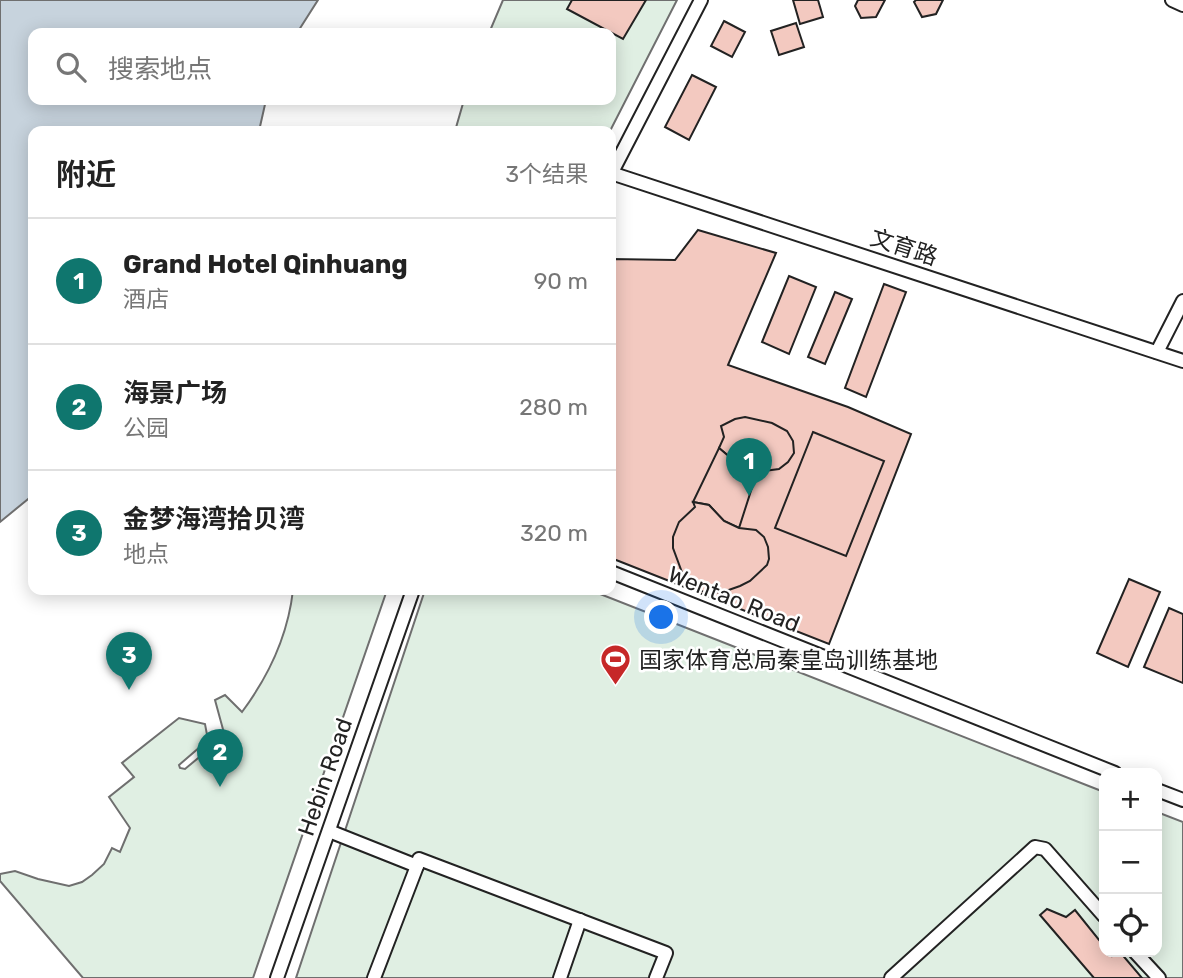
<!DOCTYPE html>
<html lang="zh">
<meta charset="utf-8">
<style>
:root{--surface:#fff;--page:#f2f2f2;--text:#222;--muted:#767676;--line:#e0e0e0;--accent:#0f766e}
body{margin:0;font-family:Rubik,"Noto Sans SC",sans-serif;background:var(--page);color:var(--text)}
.controls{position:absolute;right:21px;bottom:21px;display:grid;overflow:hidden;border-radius:14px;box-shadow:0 4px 18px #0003}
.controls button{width:63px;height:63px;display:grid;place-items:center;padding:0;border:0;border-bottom:2px solid var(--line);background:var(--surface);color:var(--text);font:35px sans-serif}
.you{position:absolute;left:662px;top:618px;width:24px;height:24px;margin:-18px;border:5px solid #fff;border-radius:50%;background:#1a73e8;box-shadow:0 0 0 10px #1a73e833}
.badge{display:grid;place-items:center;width:46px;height:46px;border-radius:50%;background:var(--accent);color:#fff;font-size:23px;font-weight:700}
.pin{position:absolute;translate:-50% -58px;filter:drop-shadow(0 2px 4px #0008)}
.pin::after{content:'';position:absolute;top:37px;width:24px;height:21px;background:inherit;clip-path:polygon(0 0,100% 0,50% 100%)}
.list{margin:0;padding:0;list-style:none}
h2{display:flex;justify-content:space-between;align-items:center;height:91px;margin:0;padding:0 28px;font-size:30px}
h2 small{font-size:23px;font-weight:400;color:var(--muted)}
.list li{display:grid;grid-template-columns:46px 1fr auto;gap:21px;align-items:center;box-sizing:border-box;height:126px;padding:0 28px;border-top:2px solid var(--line)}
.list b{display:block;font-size:26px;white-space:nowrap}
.list p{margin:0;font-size:23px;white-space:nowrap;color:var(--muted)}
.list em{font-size:23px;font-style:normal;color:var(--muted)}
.icon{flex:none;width:38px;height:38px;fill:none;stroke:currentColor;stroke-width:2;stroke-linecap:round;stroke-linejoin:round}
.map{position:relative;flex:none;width:1183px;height:978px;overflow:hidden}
.search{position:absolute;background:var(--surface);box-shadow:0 4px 18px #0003;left:28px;top:28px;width:588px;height:77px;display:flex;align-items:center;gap:18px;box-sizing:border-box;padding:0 24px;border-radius:14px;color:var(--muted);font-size:26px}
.panel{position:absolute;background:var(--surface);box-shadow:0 4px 18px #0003;left:28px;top:126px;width:588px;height:469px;border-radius:14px}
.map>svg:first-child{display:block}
</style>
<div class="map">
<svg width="1183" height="978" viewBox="0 0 1183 978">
<rect width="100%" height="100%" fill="#fff"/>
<g fill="#e0efe3" stroke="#6f6f6f" stroke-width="2">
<polygon points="503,0 677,0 610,131 455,131 464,100 611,100 611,33 489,33"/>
<path d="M293,590H387L253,978H83L0,881V874L15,871L38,879L69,886L82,882L92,875L104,864L112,848L120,852L130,828L109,797L134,777L122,763L179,718L205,724L208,740L179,765L180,768L185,769L215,744L224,733L215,700L225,695L242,712C268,677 288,635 293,590Z"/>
<polygon points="425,590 590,590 1104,792 1104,952 1157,952 1157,812 1183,822 1183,978 296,978"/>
</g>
<polygon fill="#c7d3dd" stroke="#6f6f6f" stroke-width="2" points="0,0 318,0 297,33 33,33 33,100 266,100 259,131 33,131 33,495 0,522"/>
<g fill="#f3c9c0" stroke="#222" stroke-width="2">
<polygon points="572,0 646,0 623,39 567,9"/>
<polygon points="793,0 818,0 823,17 800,24"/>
<polygon points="858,0 885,0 876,17 861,18 855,6"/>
<polygon points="916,0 943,0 936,14 922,17 914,2"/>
<polygon points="724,21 745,32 732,57 711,46"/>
<polygon points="796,23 804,47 779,55 771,31"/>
<polygon points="692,75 716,87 689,140 665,127"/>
<polygon points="698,230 776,253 728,365 848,407 911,434 829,644 611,558 611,259 675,260"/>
<polygon points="789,276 816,287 789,354 762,342"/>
<polygon points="884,284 906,292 866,397 845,388"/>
<polygon points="835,292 852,299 825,364 808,357"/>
<polygon points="745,417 772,423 787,431 793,441 794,453 788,462 779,469 757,472 732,459 719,448 724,437 721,426 735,419"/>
<polygon points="813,432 884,461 846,556 775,528"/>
<polygon points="719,448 732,459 757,472 739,528 724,521 709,505 693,502"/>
<polygon points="693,502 709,505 724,521 739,528 756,530 764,537 768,547 769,559 767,565 750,581 740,586 723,592 706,593 695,588 683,575 673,548 673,537 679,522 695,507"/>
<polygon points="1129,579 1160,592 1128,667 1097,653"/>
<polygon points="1169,608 1183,614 1183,683 1144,667"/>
<polygon points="1047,909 1066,917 1075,910 1104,946 1104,952 1109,952 1112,956 1117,952 1120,952 1142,978 1094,978 1040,915"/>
</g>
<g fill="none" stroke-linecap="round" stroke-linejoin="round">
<defs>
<g id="minor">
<polyline points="1172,0 1183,5"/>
<polyline points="611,173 1183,361"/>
<polyline points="611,174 701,0"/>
<polyline points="1157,352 1183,301"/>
<polyline points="611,572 1115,773"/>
<polyline points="1157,790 1183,800"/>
<polyline points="329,831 417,866 419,859 666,953 656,978"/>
<polyline points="1135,952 1159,978"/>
<polyline points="277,978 413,590"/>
<polyline points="374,978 417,866"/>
<polyline points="560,978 580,920"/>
<polyline points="891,978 1035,847 1045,849 1104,916"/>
</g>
</defs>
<use href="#minor" stroke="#222" stroke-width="16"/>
<use href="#minor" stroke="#fff" stroke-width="12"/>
</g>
<defs>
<symbol id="stadium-pin" viewBox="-11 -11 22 30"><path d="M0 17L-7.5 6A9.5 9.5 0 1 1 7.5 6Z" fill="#c62828" stroke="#fff"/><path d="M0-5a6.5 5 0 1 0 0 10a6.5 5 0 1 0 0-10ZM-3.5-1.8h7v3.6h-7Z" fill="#fff"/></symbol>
</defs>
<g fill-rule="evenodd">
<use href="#stadium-pin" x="598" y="642" width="35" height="47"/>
</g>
<g text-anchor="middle" stroke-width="5" stroke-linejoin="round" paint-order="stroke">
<g font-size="23" fill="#222" stroke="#fff">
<text transform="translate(904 247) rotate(18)" y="8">文育路</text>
<text transform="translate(734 599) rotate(22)" y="8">Wentao Road</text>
<text transform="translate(325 777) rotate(-71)" y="8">Hebin Road</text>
</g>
<g font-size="23" fill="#222" stroke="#fff" text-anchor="start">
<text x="639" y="668">国家体育总局秦皇岛训练基地</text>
</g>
</g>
</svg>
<div class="controls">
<button>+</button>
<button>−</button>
<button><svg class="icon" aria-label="locate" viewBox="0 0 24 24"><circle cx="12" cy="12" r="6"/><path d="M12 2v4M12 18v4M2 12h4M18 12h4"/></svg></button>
</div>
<div class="you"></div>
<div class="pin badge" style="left:749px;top:496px">1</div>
<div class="pin badge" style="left:220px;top:787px">2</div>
<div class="pin badge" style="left:129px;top:690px">3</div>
<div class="search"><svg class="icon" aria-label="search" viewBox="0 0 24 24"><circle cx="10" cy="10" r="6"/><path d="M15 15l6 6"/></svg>搜索地点</div>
<section class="panel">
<h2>附近<small>3个结果</small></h2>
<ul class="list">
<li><span class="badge">1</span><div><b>Grand Hotel Qinhuang</b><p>酒店</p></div><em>90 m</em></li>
<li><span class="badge">2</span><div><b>海景广场</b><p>公园</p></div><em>280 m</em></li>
<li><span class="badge">3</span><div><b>金梦海湾拾贝湾</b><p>地点</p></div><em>320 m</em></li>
</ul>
</section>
</div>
